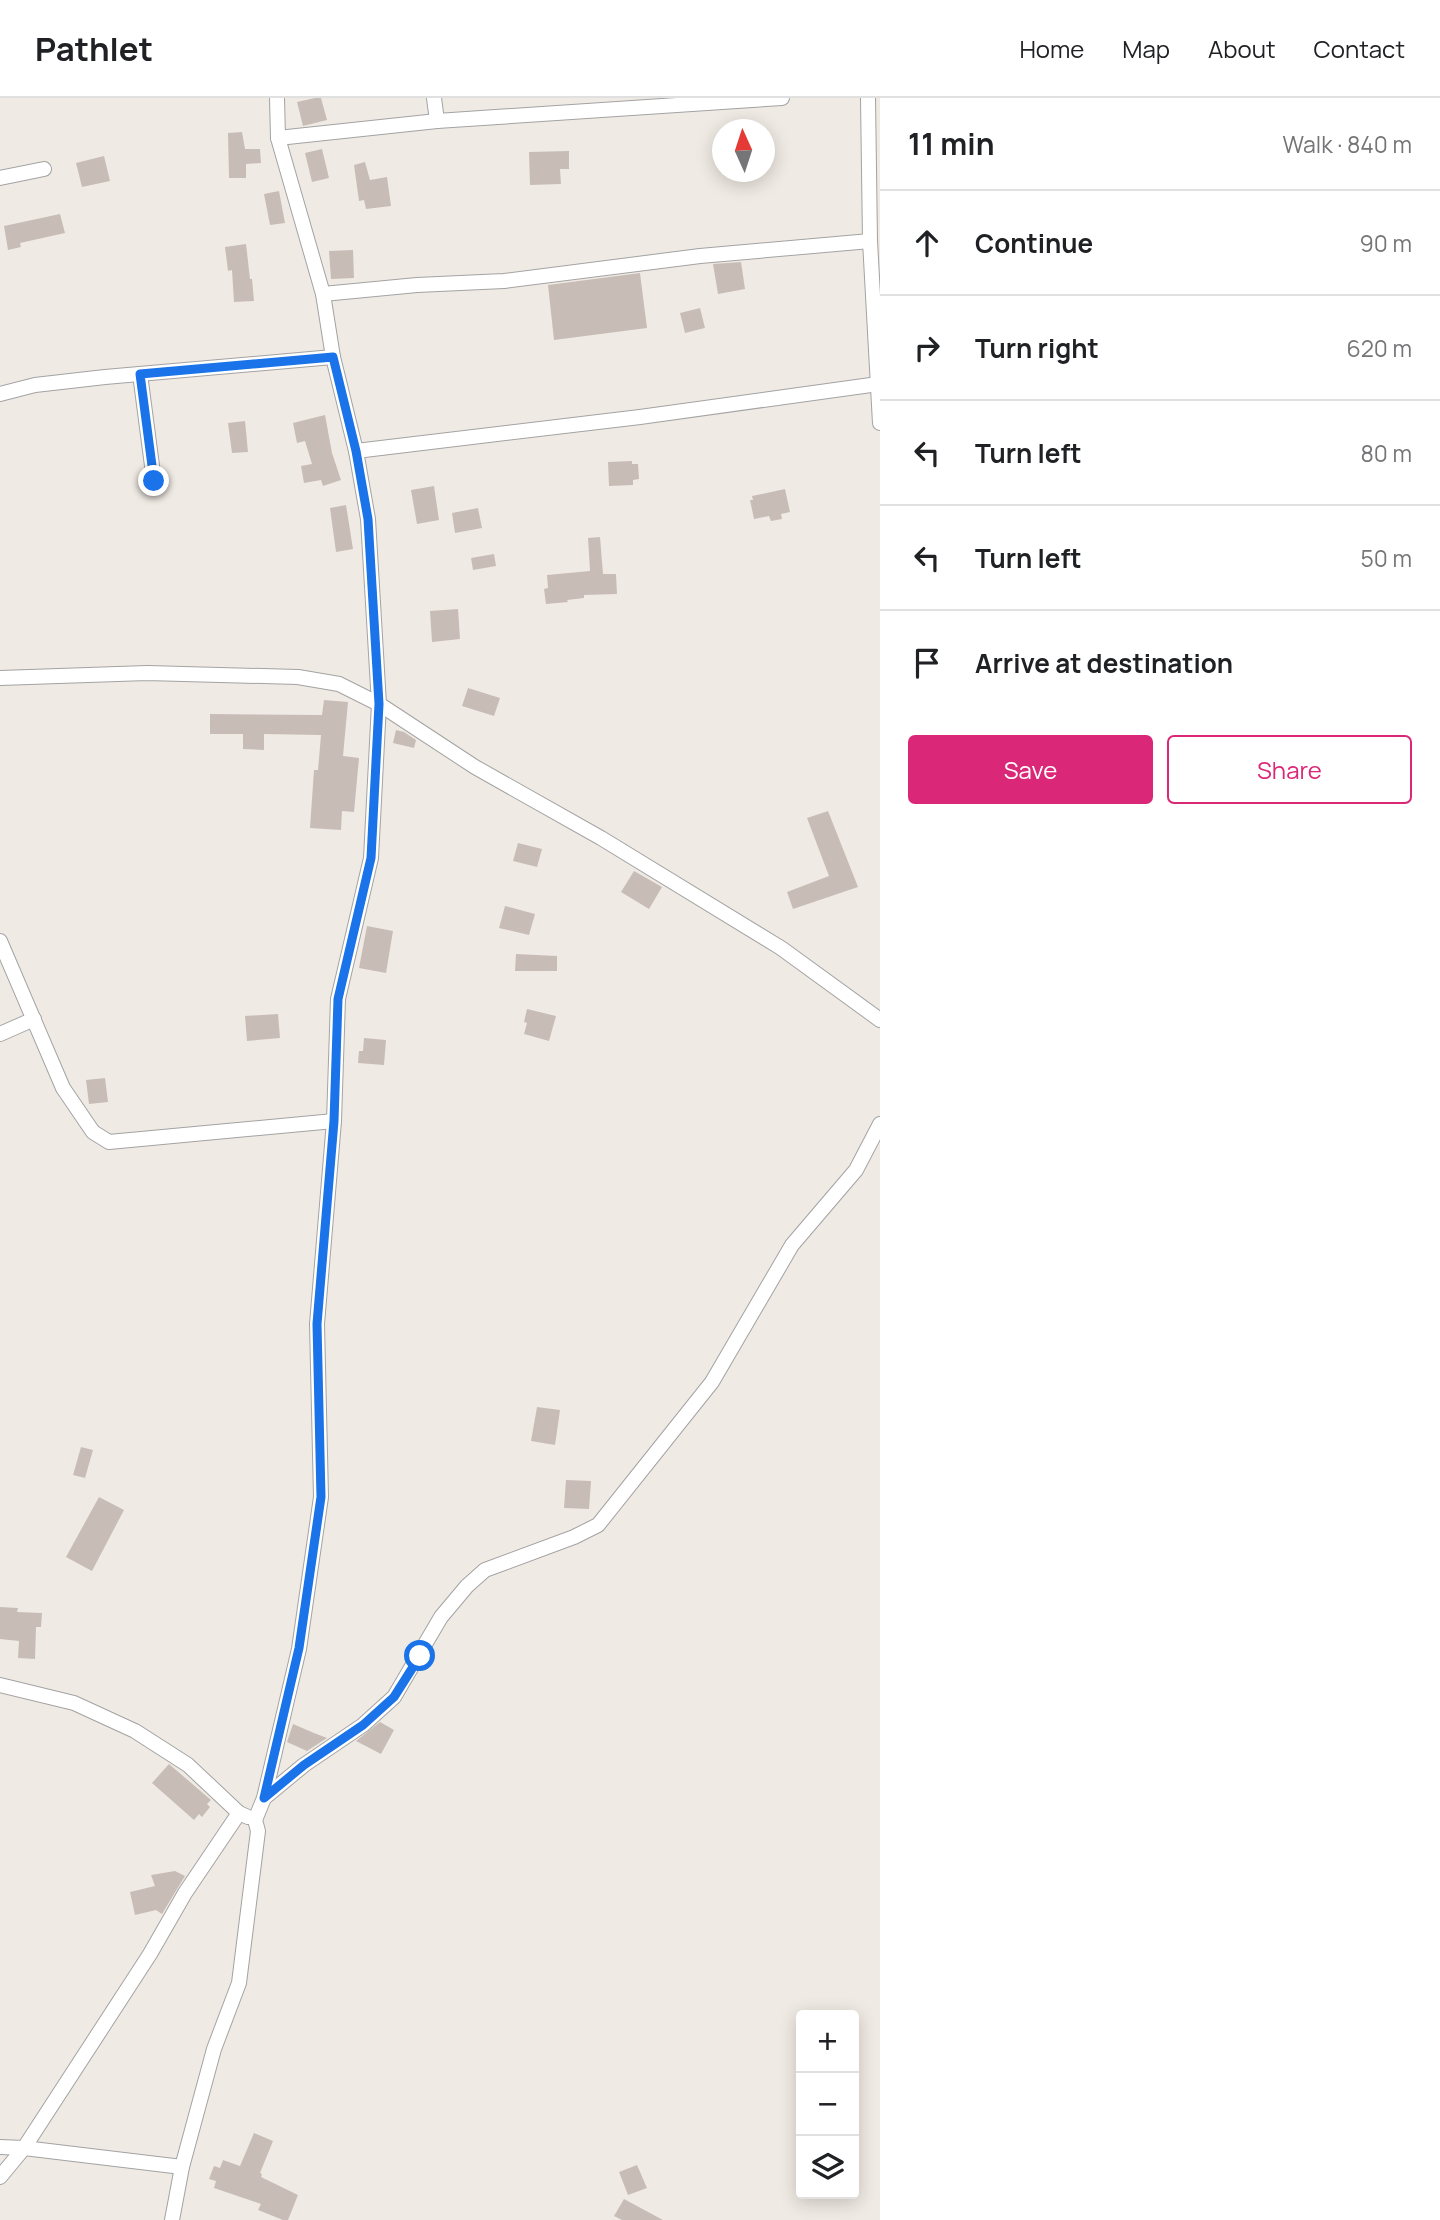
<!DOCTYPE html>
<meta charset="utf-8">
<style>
:root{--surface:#fff;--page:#f2f2f2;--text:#202124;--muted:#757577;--line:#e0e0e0;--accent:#db2777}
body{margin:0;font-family:Manrope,sans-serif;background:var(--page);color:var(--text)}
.controls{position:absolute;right:21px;bottom:21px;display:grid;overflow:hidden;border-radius:7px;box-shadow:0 4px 18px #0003}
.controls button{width:63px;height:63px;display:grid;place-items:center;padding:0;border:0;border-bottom:2px solid var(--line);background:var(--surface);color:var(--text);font:35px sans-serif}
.compass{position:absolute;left:712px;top:21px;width:63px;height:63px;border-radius:50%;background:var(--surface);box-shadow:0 4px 18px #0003;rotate:357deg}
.stop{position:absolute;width:21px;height:21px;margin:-16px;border:5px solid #1a73e8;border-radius:50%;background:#fff}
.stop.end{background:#1a73e8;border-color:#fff;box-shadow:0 2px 7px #0008}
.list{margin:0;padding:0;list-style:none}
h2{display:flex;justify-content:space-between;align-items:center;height:91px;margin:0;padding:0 28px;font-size:30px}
h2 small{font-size:23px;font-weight:400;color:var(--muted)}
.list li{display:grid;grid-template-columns:46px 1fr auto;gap:21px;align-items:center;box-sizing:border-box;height:105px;padding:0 28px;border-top:2px solid var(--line)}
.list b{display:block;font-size:26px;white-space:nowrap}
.list em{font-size:23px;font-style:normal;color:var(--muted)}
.actions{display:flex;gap:14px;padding:21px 28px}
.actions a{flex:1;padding:16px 0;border:2px solid var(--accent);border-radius:7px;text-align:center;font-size:24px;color:var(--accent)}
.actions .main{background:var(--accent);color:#fff}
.icon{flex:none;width:38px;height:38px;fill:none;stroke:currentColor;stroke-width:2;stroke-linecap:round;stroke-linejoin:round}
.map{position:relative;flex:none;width:880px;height:2122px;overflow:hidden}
header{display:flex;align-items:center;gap:42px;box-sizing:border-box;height:98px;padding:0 35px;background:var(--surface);border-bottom:2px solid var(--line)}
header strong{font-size:33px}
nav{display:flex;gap:38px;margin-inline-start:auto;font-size:24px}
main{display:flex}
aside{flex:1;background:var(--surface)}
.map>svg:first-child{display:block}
</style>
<header>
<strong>Pathlet</strong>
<nav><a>Home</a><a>Map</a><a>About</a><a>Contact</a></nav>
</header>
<main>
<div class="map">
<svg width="880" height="2122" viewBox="0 0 880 2122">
<rect width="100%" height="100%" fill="#f0eae4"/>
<g fill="#c8bcb7">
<polygon points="315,0 321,0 327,22 303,28 297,4"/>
<polygon points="242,34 245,51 260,51 261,65 246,66 246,80 229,80 228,35"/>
<polygon points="322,51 329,80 312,84 305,55"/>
<polygon points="569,53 569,71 560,71 561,86 530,87 529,54"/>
<polygon points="104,58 110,83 82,89 76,65"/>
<polygon points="365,64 370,82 387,79 391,108 366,111 364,102 359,103 354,67"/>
<polygon points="279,93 285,125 270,127 264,96"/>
<polygon points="60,116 65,135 20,145 21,149 8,152 4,128"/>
<polygon points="246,146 250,181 252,181 254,203 234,204 232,172 228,173 225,149"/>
<polygon points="353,152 354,180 331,181 329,153"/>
<polygon points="741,164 745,191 718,196 713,166"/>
<polygon points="640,175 647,230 554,242 548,187"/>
<polygon points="700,210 705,230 685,235 680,215"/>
<polygon points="325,317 332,355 341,382 323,388 321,382 304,385 301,368 312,366 305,343 297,345 293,325"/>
<polygon points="245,323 248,354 232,355 228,325"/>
<polygon points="632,363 632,366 638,366 639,381 633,382 633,387 609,388 608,364"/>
<polygon points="434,388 439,422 417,426 411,392"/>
<polygon points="785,391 790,414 781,416 782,421 771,423 769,418 754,421 750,402 753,402 752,398"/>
<polygon points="346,407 353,451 336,454 330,410"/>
<polygon points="478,410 482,430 455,435 452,415"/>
<polygon points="600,439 603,476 616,476 617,496 584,497 584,500 567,502 568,504 546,506 544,491 548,490 547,477 590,473 588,440"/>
<polygon points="494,456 496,468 473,472 471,460"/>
<polygon points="458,511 460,541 432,544 430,513"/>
<polygon points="468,590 500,600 494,618 462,608"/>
<polygon points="324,602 348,604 343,658 359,660 354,714 342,713 341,732 310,730 314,672 318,672 321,637 264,636 264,652 243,651 243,636 210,636 210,616 322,617"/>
<polygon points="396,632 404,634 416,642 414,650 393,645"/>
<polygon points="828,713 858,789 793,811 787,794 829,778 807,720"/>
<polygon points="518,745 542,751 537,769 513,763"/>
<polygon points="634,773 662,789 649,811 621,794"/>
<polygon points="505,808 535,816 529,837 499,830"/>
<polygon points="367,828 393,833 386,875 359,870"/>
<polygon points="516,856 557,858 557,873 515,873"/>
<polygon points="527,911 556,918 549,943 524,936 527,925 524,924"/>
<polygon points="278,916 280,940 247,943 245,918"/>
<polygon points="364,940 386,942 384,967 358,965 359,953 363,953"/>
<polygon points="105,980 108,1004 89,1006 86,982"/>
<polygon points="537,1309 560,1312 555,1347 531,1343"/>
<polygon points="81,1349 93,1352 85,1380 73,1377"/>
<polygon points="566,1382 591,1383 589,1411 564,1410"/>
<polygon points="99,1399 124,1412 92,1473 66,1459"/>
<polygon points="0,1509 18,1510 17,1514 42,1515 41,1529 36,1529 35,1561 18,1560 19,1543 0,1541"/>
<polygon points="380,1624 394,1632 381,1656 356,1643"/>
<polygon points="293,1626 314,1635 327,1640 307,1653 287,1644"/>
<polygon points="169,1666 211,1702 207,1706 210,1709 202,1719 199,1716 194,1722 152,1685"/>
<polygon points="175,1773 185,1778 162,1816 156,1812 135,1817 130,1794 155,1788 151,1777"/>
<polygon points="254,2035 273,2043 260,2075 262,2076 261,2079 298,2097 288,2122 283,2122 258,2112 261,2106 214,2090 216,2083 209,2081 214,2068 220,2070 223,2062 240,2068"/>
<polygon points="637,2067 647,2090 628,2097 619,2074"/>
<polygon points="624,2101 663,2122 622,2122 614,2118"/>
</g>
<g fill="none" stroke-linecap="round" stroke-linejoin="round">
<defs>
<g id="street">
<polyline points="434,0 437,23"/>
<polyline points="868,0 870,143 880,325"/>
<polyline points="278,40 437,23 782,0"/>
<polyline points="0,80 44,71"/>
<polyline points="323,196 417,187 504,183 700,158 870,143"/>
<polyline points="140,276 154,383"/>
<polyline points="0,296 35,287 105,279 333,259"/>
<polyline points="356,353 640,319 878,286"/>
<polyline points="0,580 147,575 298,579 339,586 379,606 475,669 601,740 781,850 880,922"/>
<polyline points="0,843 63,990 93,1034 109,1044 334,1023"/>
<polyline points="0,936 34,921"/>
<polyline points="0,1587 74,1605 135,1633 188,1667 239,1715 248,1719"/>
<polyline points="264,1700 304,1667 363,1627 394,1599 441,1519 467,1488 485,1472 574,1439 598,1427 712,1284 792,1147 856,1072 880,1026"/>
<polyline points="0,2049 24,2050 182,2069"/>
<polyline points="0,2079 24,2050 150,1856 185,1795 239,1715"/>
<polyline points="172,2122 182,2069 214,1951 239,1885 258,1733 255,1722 264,1700 299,1551 321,1399 317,1226 334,1023 338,901 371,760 379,606 368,421 356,353 333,259 323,196 278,40 277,0"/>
</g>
</defs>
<use href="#street" stroke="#a3a3a3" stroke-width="16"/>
<use href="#street" stroke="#fff" stroke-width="14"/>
</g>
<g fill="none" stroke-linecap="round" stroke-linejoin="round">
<polyline stroke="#1a73e8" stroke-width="9" points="154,383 140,276 333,259 356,353 368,421 379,606 371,760 338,901 334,1023 317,1226 321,1399 299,1550 264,1700 304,1667 363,1627 394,1599 420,1558"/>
</g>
</svg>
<div class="controls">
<button>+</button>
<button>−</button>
<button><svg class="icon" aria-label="layers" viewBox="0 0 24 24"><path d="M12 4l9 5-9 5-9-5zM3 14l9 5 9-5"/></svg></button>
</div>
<svg class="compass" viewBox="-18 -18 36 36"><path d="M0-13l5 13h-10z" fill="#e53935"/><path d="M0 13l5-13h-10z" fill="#757577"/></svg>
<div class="stop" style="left:420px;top:1558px"></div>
<div class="stop end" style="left:154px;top:383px"></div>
</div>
<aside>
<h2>11 min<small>Walk · 840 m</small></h2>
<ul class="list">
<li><svg class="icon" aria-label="ahead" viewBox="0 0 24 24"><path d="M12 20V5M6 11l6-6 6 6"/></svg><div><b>Continue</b></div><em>90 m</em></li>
<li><svg class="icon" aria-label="right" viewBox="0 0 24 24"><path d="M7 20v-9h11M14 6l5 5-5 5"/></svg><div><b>Turn right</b></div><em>620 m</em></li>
<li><svg class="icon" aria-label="left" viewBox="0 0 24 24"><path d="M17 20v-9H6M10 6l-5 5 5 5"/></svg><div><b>Turn left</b></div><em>80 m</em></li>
<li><svg class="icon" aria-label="left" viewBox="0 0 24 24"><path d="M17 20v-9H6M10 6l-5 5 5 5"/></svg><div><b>Turn left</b></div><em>50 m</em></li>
<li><svg class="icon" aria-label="arrive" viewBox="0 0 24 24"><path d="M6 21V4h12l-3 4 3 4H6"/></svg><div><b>Arrive at destination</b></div></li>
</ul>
<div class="actions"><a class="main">Save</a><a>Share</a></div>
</aside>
</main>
